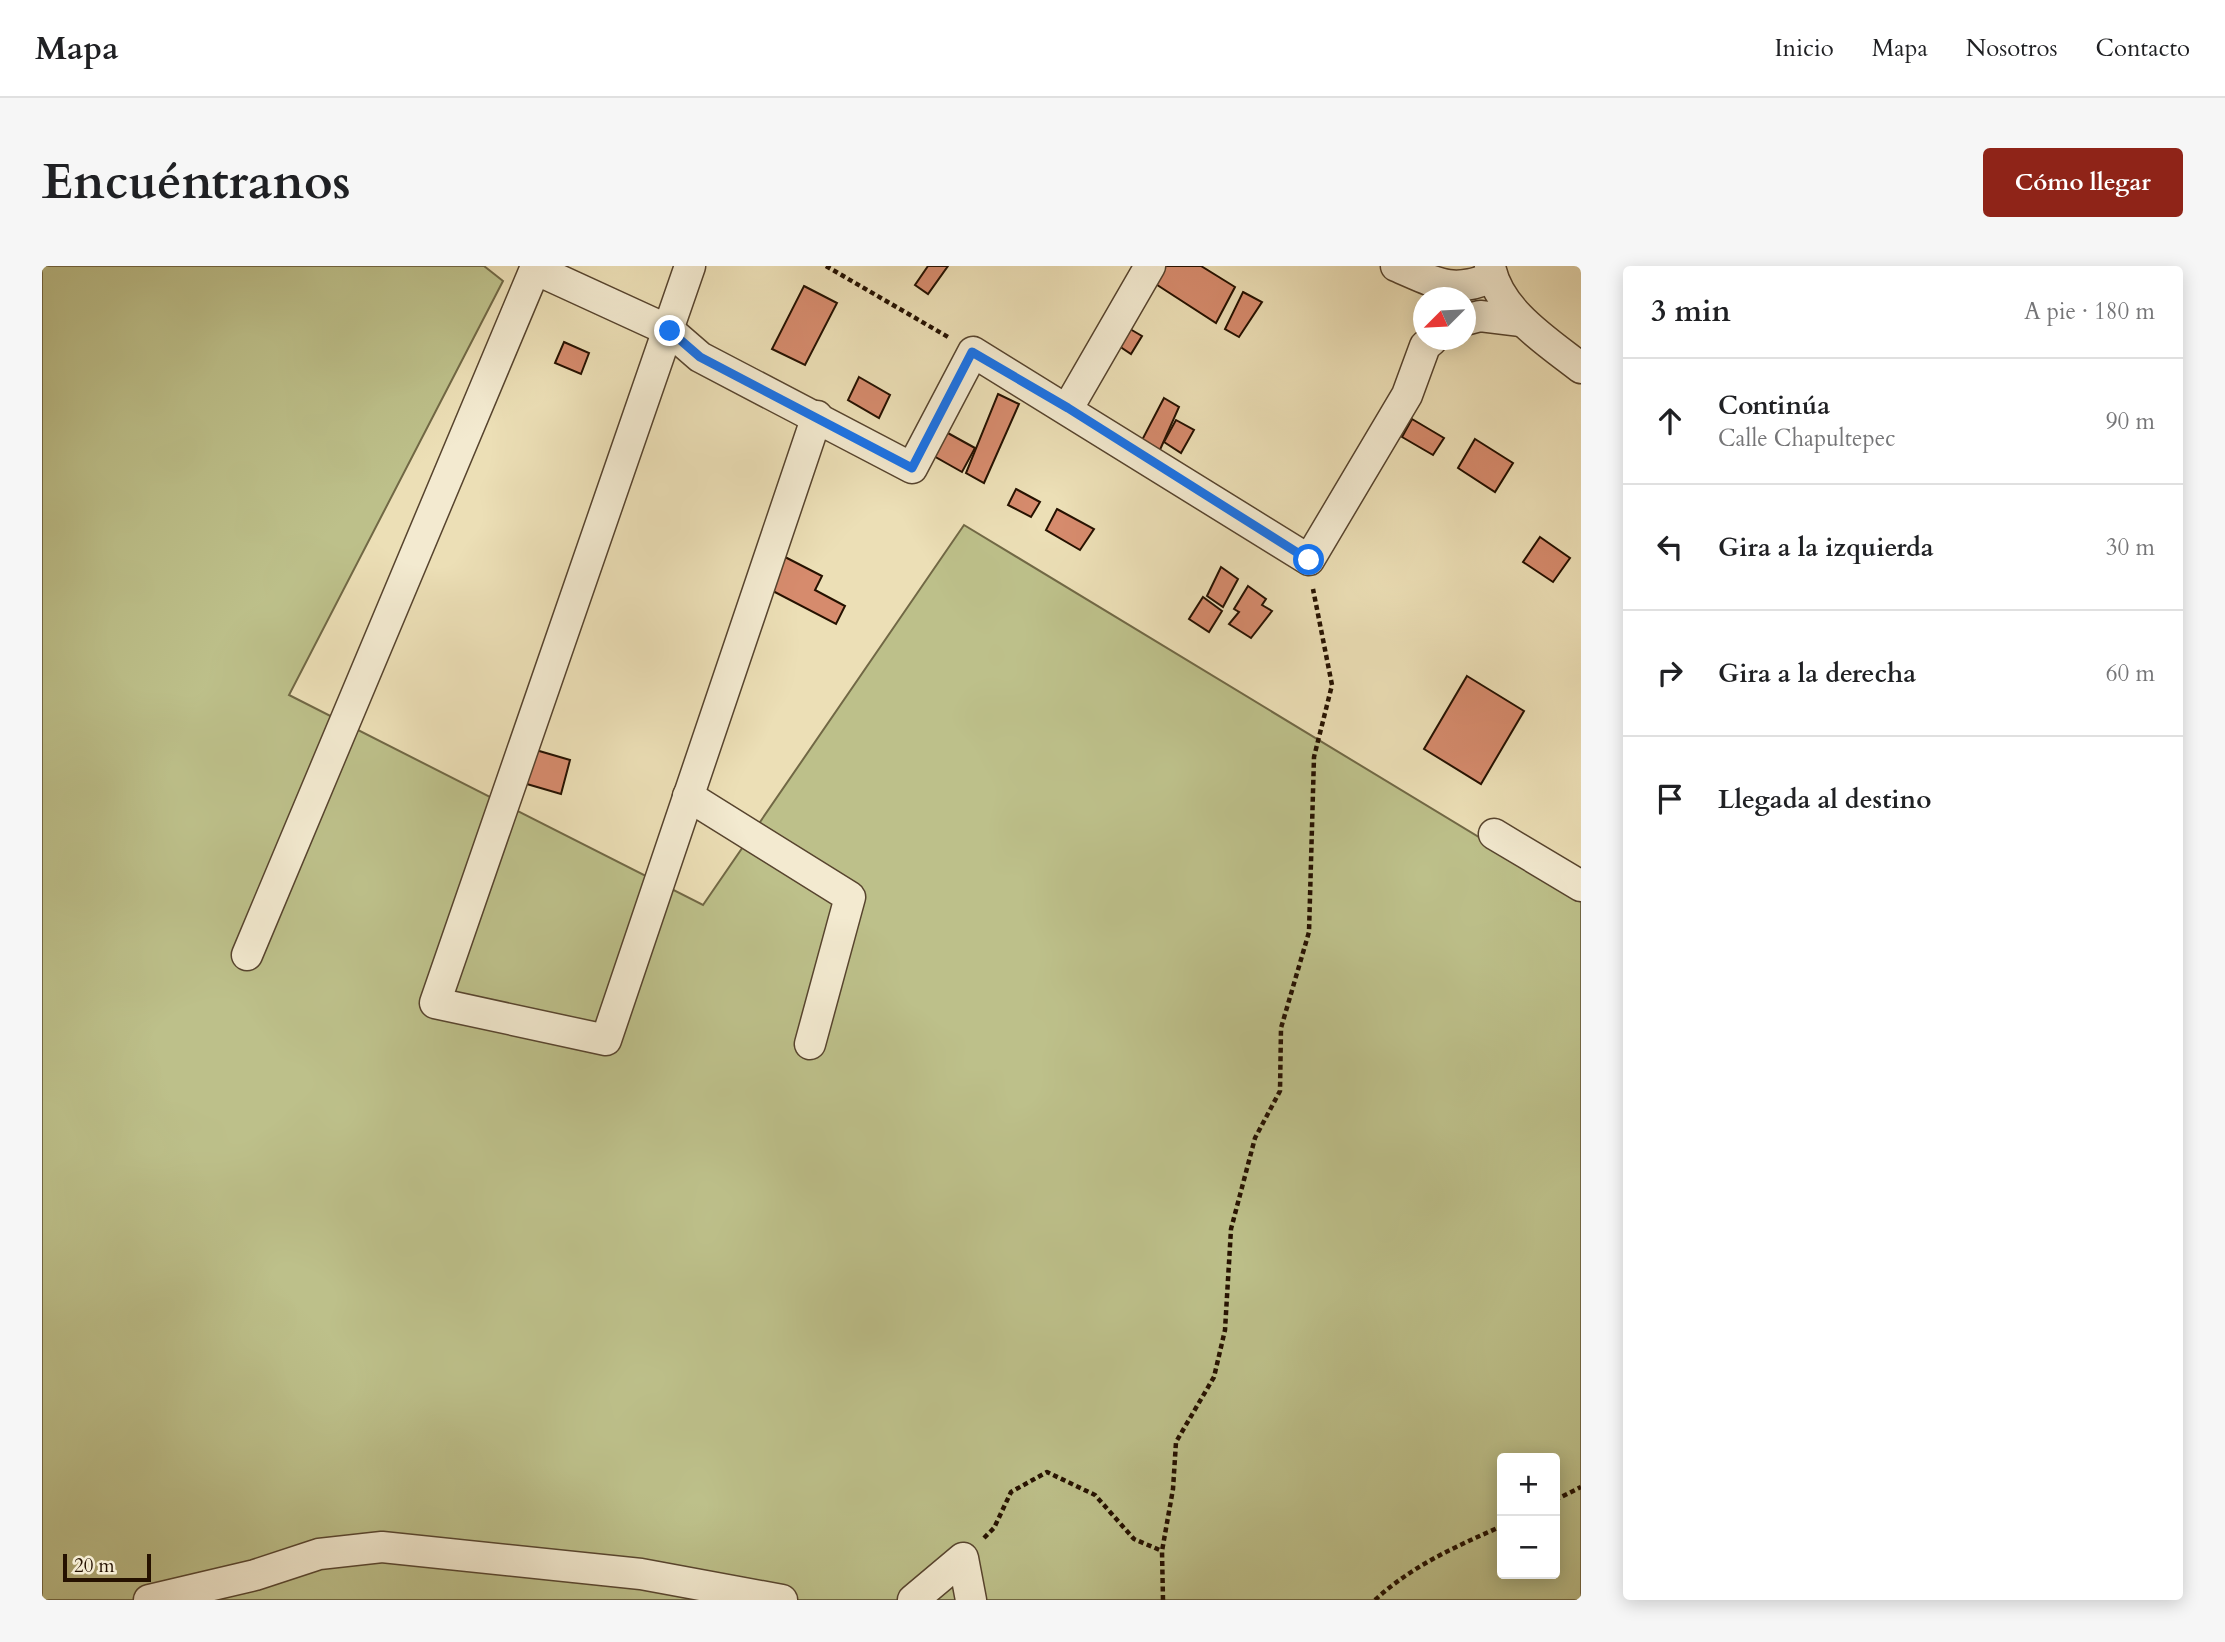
<!DOCTYPE html>
<html lang="es">
<meta charset="utf-8">
<style>
:root{--surface:#fff;--page:#f6f6f6;--text:#202124;--muted:#757577;--line:#e0e0e0;--accent:#8f2418}
body{margin:0;font-family:Cardo,serif;background:var(--page);color:var(--text)}
.controls{position:absolute;right:21px;bottom:21px;display:grid;overflow:hidden;border-radius:7px;box-shadow:0 4px 18px #0003}
.controls button{width:63px;height:63px;display:grid;place-items:center;padding:0;border:0;border-bottom:2px solid var(--line);background:var(--surface);color:var(--text);font:35px sans-serif}
.compass{position:absolute;left:1371px;top:21px;width:63px;height:63px;border-radius:50%;background:var(--surface);box-shadow:0 4px 18px #0003;rotate:246deg}
.scale{position:absolute;left:21px;bottom:18px;width:88px;box-sizing:border-box;padding-left:7px;border:4px solid #251100;border-top:0;font-size:19px;line-height:24px;white-space:nowrap;color:#251100;-webkit-text-stroke:5px #f3ead0;paint-order:stroke}
.stop{position:absolute;width:21px;height:21px;margin:-16px;border:5px solid #1a73e8;border-radius:50%;background:#fff}
.stop.end{background:#1a73e8;border-color:#fff;box-shadow:0 2px 7px #0008}
.list{margin:0;padding:0;list-style:none}
h2{display:flex;justify-content:space-between;align-items:center;height:91px;margin:0;padding:0 28px;font-size:30px}
h2 small{font-size:23px;font-weight:400;color:var(--muted)}
.list li{display:grid;grid-template-columns:46px 1fr auto;gap:21px;align-items:center;box-sizing:border-box;height:126px;padding:0 28px;border-top:2px solid var(--line)}
.list b{display:block;font-size:26px;white-space:nowrap}
.list p{margin:0;font-size:23px;white-space:nowrap;color:var(--muted)}
.list em{font-size:23px;font-style:normal;color:var(--muted)}
.icon{flex:none;width:38px;height:38px;fill:none;stroke:currentColor;stroke-width:2;stroke-linecap:round;stroke-linejoin:round}
.map{position:relative;flex:none;width:1539px;height:1334px;overflow:hidden;border-radius:7px}
header{display:flex;align-items:center;gap:42px;box-sizing:border-box;height:98px;padding:0 35px;background:var(--surface);border-bottom:2px solid var(--line)}
header strong{font-size:33px}
nav{display:flex;gap:38px;margin-inline-start:auto;font-size:24px}
.intro{display:flex;align-items:center;justify-content:space-between;box-sizing:border-box;height:168px;padding:0 42px}
h1{margin:0;font-size:49px}
.button{padding:18px 32px;border-radius:7px;background:var(--accent);color:#fff;font-size:24px;font-weight:700}
main{display:flex;gap:42px;padding:0 42px}
aside{flex:1;background:var(--surface);border-radius:7px;box-shadow:0 4px 18px #0003}
.map>svg:first-child{display:block}
</style>
<header>
<strong>Mapa</strong>
<nav><a>Inicio</a><a>Mapa</a><a>Nosotros</a><a>Contacto</a></nav>
</header>
<div class="intro"><h1>Encuéntranos</h1><a class="button">Cómo llegar</a></div>
<main>
<div class="map">
<svg width="1539" height="1334" viewBox="0 0 1539 1334">
<rect width="100%" height="100%" fill="#ecdfb6"/>
<filter id="stains"><feTurbulence type="fractalNoise" baseFrequency=".00286" numOctaves="4"/><feColorMatrix values="0 0 0 0 .2 0 0 0 0 .09 0 0 0 0 .02 0 0 0 .5 -.17"/></filter>
<radialGradient id="worn" r=".72"><stop offset=".6" stop-color="#630" stop-opacity="0"/><stop offset="1" stop-color="#630" stop-opacity=".3"/></radialGradient>
<path fill="#bdc08a" stroke="#716845" stroke-width="2" fill-rule="evenodd" d="M0,0H442L461,15L247,429L661,639L922,259L1539,633V1334H0ZM1460,1192H1513V1308H1460Z"/>
<g fill="#d68b6d" stroke="#251100" stroke-width="2">
<polygon points="886,0 906,0 886,28 873,19"/>
<polygon points="1117,0 1159,0 1193,21 1174,57 1109,15"/>
<polygon points="762,20 795,37 763,99 730,83"/>
<polygon points="1201,26 1220,36 1197,71 1183,63"/>
<polygon points="1088,63 1100,70 1089,88 1077,80"/>
<polygon points="522,76 547,87 539,108 513,97"/>
<polygon points="817,111 848,129 837,152 806,134"/>
<polygon points="956,128 977,138 942,217 924,207"/>
<polygon points="1122,132 1137,141 1117,186 1099,176"/>
<polygon points="1370,153 1402,172 1391,189 1360,171"/>
<polygon points="1134,154 1152,164 1139,187 1122,176"/>
<polygon points="904,166 933,182 920,206 883,185"/>
<polygon points="1433,173 1471,197 1453,226 1416,202"/>
<polygon points="974,223 998,236 989,251 966,239"/>
<polygon points="1015,243 1052,263 1038,284 1004,264"/>
<polygon points="1498,271 1528,292 1511,316 1481,296"/>
<polygon points="743,291 780,310 773,324 803,340 794,358 727,323"/>
<polygon points="1179,301 1196,313 1181,341 1165,330"/>
<polygon points="1206,320 1224,333 1220,339 1230,345 1209,372 1187,358 1197,346 1192,343"/>
<polygon points="1161,331 1180,345 1167,366 1147,353"/>
<polygon points="1425,410 1482,445 1439,518 1382,483"/>
<polygon points="487,482 528,494 519,528 478,516"/>
</g>
<g fill="none" stroke-linecap="round" stroke-linejoin="round">
<defs>
<g id="minor">
<polyline points="648,0 393,737 564,774 775,150"/>
<path d="M1354,0C1392,16 1410,29 1450,11"/>
<path d="M1448,0C1456,45 1506,76 1539,102"/>
<polyline points="1423,54 1438,50 1479,55"/>
<polyline points="1026,142 1108,0"/>
<polyline points="646,530 808,631 768,778"/>
<polyline points="1452,568 1539,620"/>
<polyline points="205,689 493,3 628,65 658,91 870,202 931,86 1267,294 1365,129 1383,80 1390,74"/>
<polyline points="107,1334 213,1309 277,1288 340,1281 599,1308 740,1334"/>
<polyline points="871,1334 921,1292 929,1334"/>
</g>
</defs>
<use href="#minor" stroke="#57442e" stroke-width="33"/>
<g stroke="#251100" stroke-width="4.5" stroke-dasharray="5 3.5" stroke-linecap="butt">
<polyline points="784,0 906,71"/>
<polyline points="1513,1234 1539,1221"/>
<polyline points="942,1272 952,1262 969,1226 1005,1206 1053,1229 1092,1273 1120,1285"/>
<polyline points="1121,1334 1120,1285 1131,1223 1134,1176 1172,1111 1183,1064 1189,963 1213,872 1238,825 1239,762 1267,666 1272,491 1290,419 1271,323"/>
<path d="M1333,1334C1371,1299 1413,1281 1460,1260"/>
</g>
<use href="#minor" stroke="#f3ead0" stroke-width="30"/>
</g>
<g fill="none" stroke-linecap="round" stroke-linejoin="round">
<polyline stroke="#1a73e8" stroke-width="9" points="628,65 658,91 870,202 930,86 1026,142 1267,294"/>
</g>
<rect width="100%" height="100%" filter="url(#stains)"/>
<rect width="100%" height="100%" fill="url(#worn)"/>
</svg>
<div class="controls">
<button>+</button>
<button>−</button>
</div>
<svg class="compass" viewBox="-18 -18 36 36"><path d="M0-13l5 13h-10z" fill="#e53935"/><path d="M0 13l5-13h-10z" fill="#757577"/></svg>
<div class="scale">20 m</div>
<div class="stop" style="left:1267px;top:294px"></div>
<div class="stop end" style="left:628px;top:65px"></div>
</div>
<aside>
<h2>3 min<small>A pie · 180 m</small></h2>
<ul class="list">
<li><svg class="icon" aria-label="ahead" viewBox="0 0 24 24"><path d="M12 20V5M6 11l6-6 6 6"/></svg><div><b>Continúa</b><p>Calle Chapultepec</p></div><em>90 m</em></li>
<li><svg class="icon" aria-label="left" viewBox="0 0 24 24"><path d="M17 20v-9H6M10 6l-5 5 5 5"/></svg><div><b>Gira a la izquierda</b></div><em>30 m</em></li>
<li><svg class="icon" aria-label="right" viewBox="0 0 24 24"><path d="M7 20v-9h11M14 6l5 5-5 5"/></svg><div><b>Gira a la derecha</b></div><em>60 m</em></li>
<li><svg class="icon" aria-label="arrive" viewBox="0 0 24 24"><path d="M6 21V4h12l-3 4 3 4H6"/></svg><div><b>Llegada al destino</b></div></li>
</ul>
</aside>
</main>
